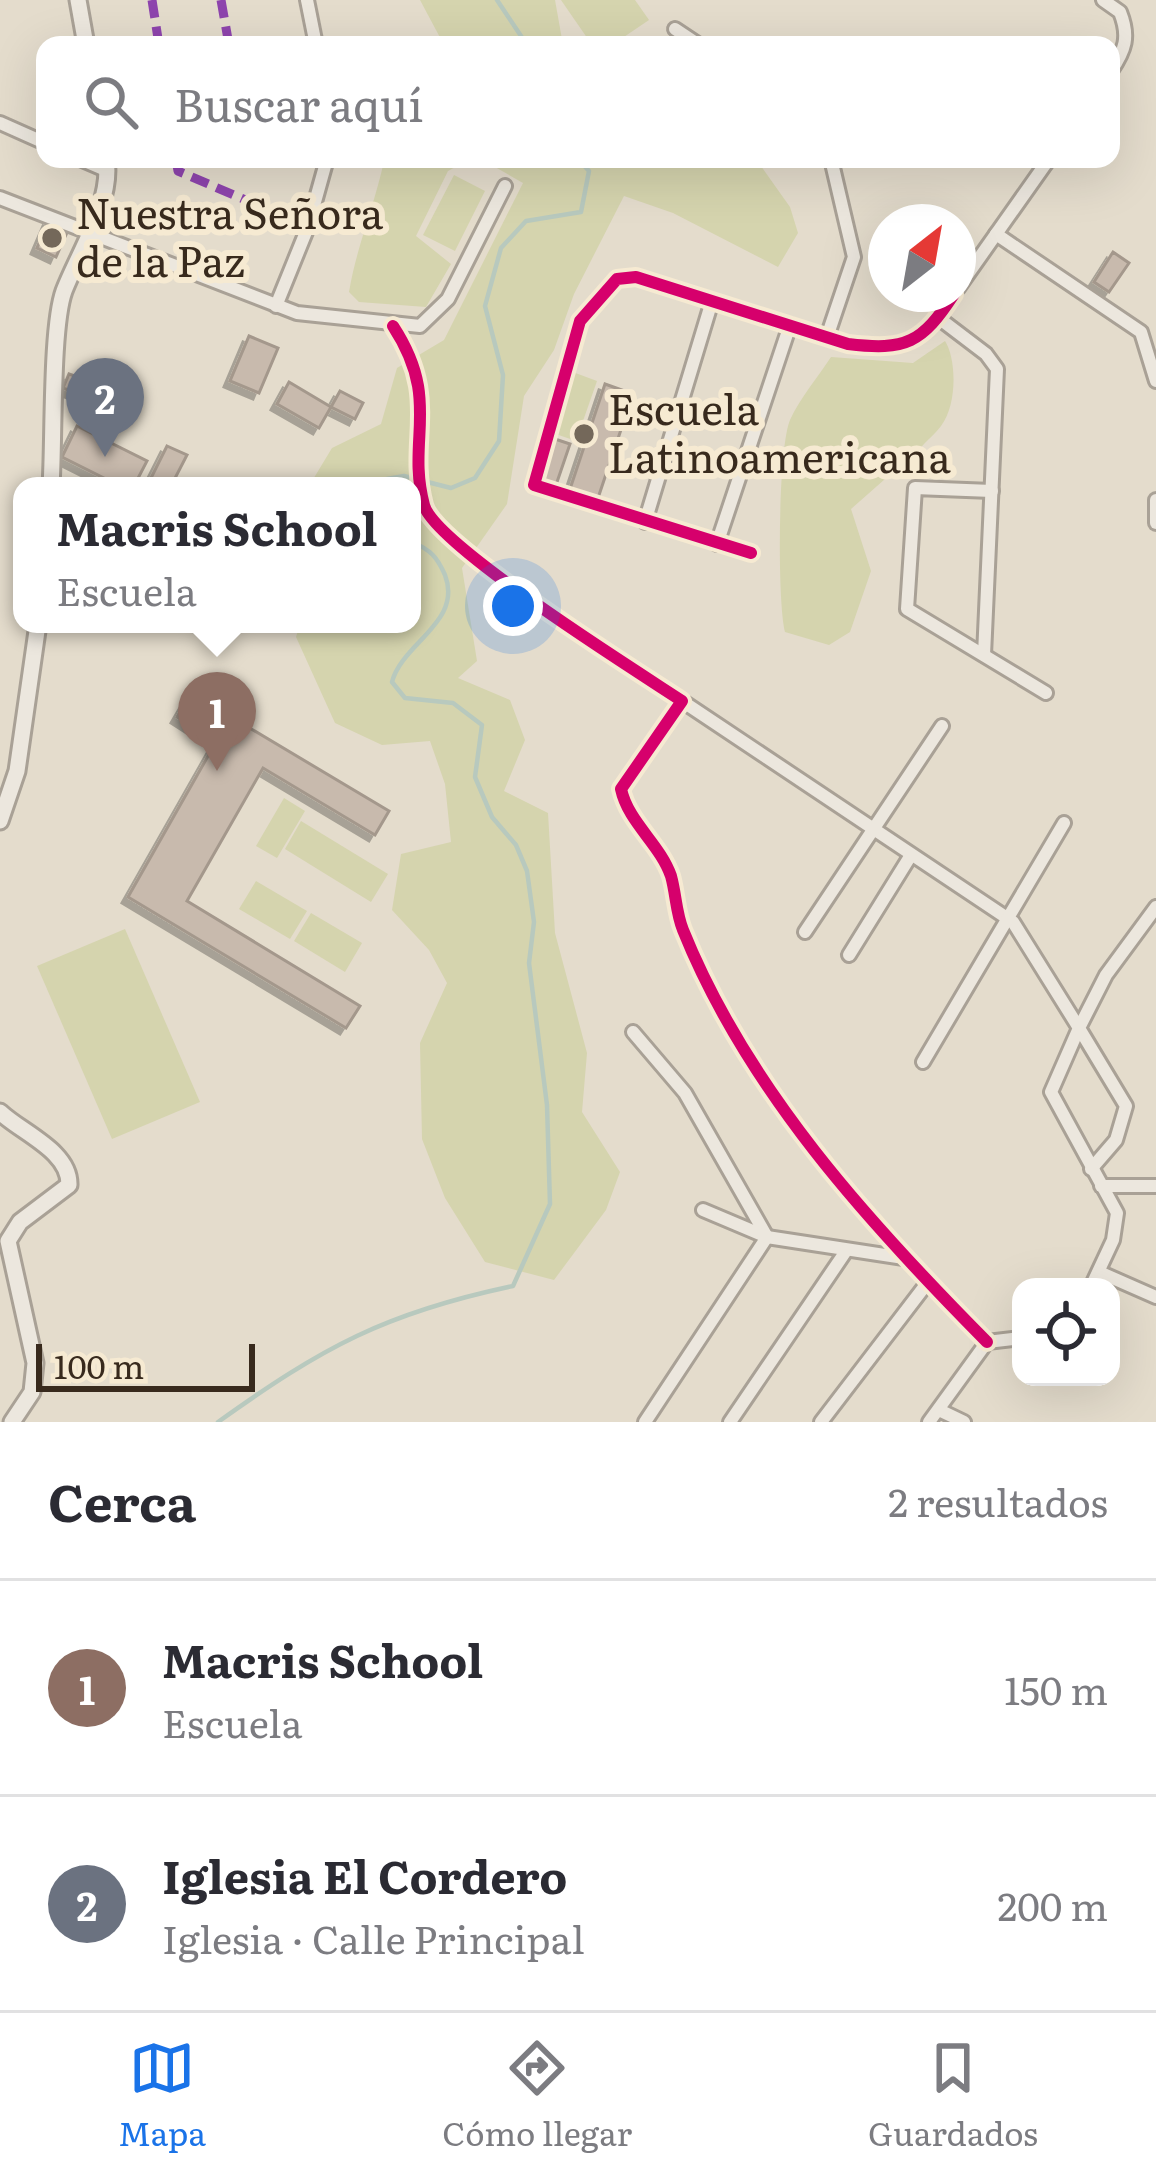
<!DOCTYPE html>
<html lang="es">
<meta charset="utf-8">
<style>
:root{--surface:#fff;--page:#f2f2f3;--text:#2b2b33;--muted:#7c7c81;--line:#e1e1e2;--accent:#1a73e8}
body{margin:0;font-family:Literata,serif;background:var(--page);color:var(--text)}
.controls{position:absolute;right:36px;bottom:36px;display:grid;overflow:hidden;border-radius:24px;box-shadow:0 12px 48px #0002}
.controls button{width:108px;height:108px;display:grid;place-items:center;padding:0;border:0;border-bottom:3px solid var(--line);background:var(--surface);color:var(--text);font:60px sans-serif}
.compass{position:absolute;left:868px;top:204px;width:108px;height:108px;border-radius:50%;background:var(--surface);box-shadow:0 12px 48px #0002;rotate:31deg}
.scale{position:absolute;left:36px;bottom:30px;width:219px;box-sizing:border-box;padding-left:12px;border:6px solid #382a1d;border-top:0;font-size:33px;line-height:42px;white-space:nowrap;color:#382a1d;-webkit-text-stroke:9px #f6ead2;paint-order:stroke}
.you{position:absolute;left:513px;top:606px;width:42px;height:42px;margin:-30px;border:9px solid #fff;border-radius:50%;background:#1a73e8;box-shadow:0 0 0 18px #1a73e833}
.badge{display:grid;place-items:center;width:78px;height:78px;border-radius:50%;background:var(--accent);color:#fff;font-size:39px;font-weight:700}
.pin{position:absolute;translate:-50% -99px;filter:drop-shadow(0 3px 6px #0008)}
.pin::after{content:'';position:absolute;top:63px;width:42px;height:36px;background:inherit;clip-path:polygon(0 0,100% 0,50% 100%)}
.popup{position:absolute;left:13px;top:477px;width:408px;height:156px;box-sizing:border-box;display:grid;place-content:center;border-radius:24px;background:var(--surface);filter:drop-shadow(0 3px 9px #0005);font-size:39px;white-space:nowrap;color:var(--muted)}
.popup b{font-size:45px;color:var(--text)}
.popup::after{content:'';position:absolute;left:50%;top:100%;margin-left:-24px;border:24px solid transparent;border-top-color:var(--surface)}
.list{margin:0;padding:0;list-style:none}
h2{display:flex;justify-content:space-between;align-items:center;height:156px;margin:0;padding:0 48px;font-size:51px}
h2 small{font-size:39px;font-weight:400;color:var(--muted)}
.list li{display:grid;grid-template-columns:78px 1fr auto;gap:36px;align-items:center;box-sizing:border-box;height:216px;padding:0 48px;border-top:3px solid var(--line)}
.list b{display:block;font-size:45px;white-space:nowrap}
.list p{margin:0;font-size:39px;white-space:nowrap;color:var(--muted)}
.list em{font-size:39px;font-style:normal;color:var(--muted)}
.icon{flex:none;width:66px;height:66px;fill:none;stroke:currentColor;stroke-width:2;stroke-linecap:round;stroke-linejoin:round}
.map{position:relative;flex:none;width:1156px;height:1422px;overflow:hidden}
.search{position:absolute;background:var(--surface);box-shadow:0 12px 48px #0002;left:36px;right:36px;top:36px;height:132px;display:flex;align-items:center;gap:30px;box-sizing:border-box;padding:0 42px;border-radius:24px;color:var(--muted);font-size:45px}
.sheet{height:588px;background:var(--surface)}
nav{display:flex;justify-content:space-around;align-items:center;box-sizing:border-box;height:168px;border-top:3px solid var(--line);background:var(--surface);font-size:33px;color:var(--muted)}
nav a{display:grid;justify-items:center;gap:6px}
nav .on{color:var(--accent)}
.map>svg:first-child{display:block}
</style>
<div class="map">
<svg width="1156" height="1422" viewBox="0 0 1156 1422">
<defs>
<filter id="shadow"><feDropShadow dx="-6" dy="6" stdDeviation="0" flood-color="#0004"/></filter>
</defs>
<rect width="100%" height="100%" fill="#e4dccc"/>
<g fill="#d5d4ae">
<polygon points="420,0 555,0 563,45 444,45"/>
<polygon points="561,0 635,0 649,20 612,45 592,45"/>
<path d="M470,159L448,171L416,236L451,264L426,307L359,302L349,292C357,245 374,207 384,161Z"/>
<polygon points="481,159 756,159 790,207 798,233 778,267 673,213 624,196 574,294 554,350 524,396 507,504 462,568 477,661 458,678 510,700 525,740 504,791 548,813 555,933 587,1053 582,1112 620,1172 606,1210 554,1280 485,1262 445,1198 422,1139 420,1043 447,983 429,950 392,910 401,854 451,842 445,784 430,741 382,745 335,723 296,637 300,624 412,624 412,486 309,486 332,448 381,424 397,368 444,340 523,183"/>
<polygon points="454,175 485,191 455,251 423,235"/>
<path d="M945,341C957,360 957,406 941,426C929,442 920,442 914,463L902,464L851,509L871,571L850,632L829,645L785,632C777,600 778,448 790,420C800,398 818,377 831,357L913,363Z"/>
<polygon points="570,371 597,381 576,441 550,432"/>
<polygon points="284,798 305,811 277,858 256,846"/>
<polygon points="301,821 388,874 371,902 285,849"/>
<polygon points="256,881 307,911 290,939 239,909"/>
<polygon points="311,913 362,943 345,972 294,941"/>
<polygon points="125,929 200,1102 112,1139 37,966"/>
</g>
<g fill="none" stroke-linecap="round" stroke-linejoin="round">
<g stroke="#b8c9be" stroke-width="4.5">
<polyline points="497,0 527,45"/>
<polyline points="347,486 404,476 451,488 475,478 499,441 503,375 485,306 501,248 526,221 581,212 589,171 578,159"/>
<path d="M218,1422C323,1347 385,1313 513,1286L550,1204L547,1105L529,963L534,922L527,871L516,845L492,817L475,777L482,725L453,703L405,698L392,682C402,643 463,622 445,575C437,557 431,550 412,542"/>
</g>
</g>
<g fill="#c8baad" stroke="#a4988c" stroke-width="3" filter="url(#shadow)">
<polygon points="49,220 69,228 56,257 37,248"/>
<polygon points="1113,252 1129,263 1109,292 1094,282"/>
<polygon points="249,336 278,348 259,393 230,381"/>
<polygon points="69,374 94,383 88,398 63,388"/>
<polygon points="289,382 331,407 319,428 277,404"/>
<polygon points="605,384 633,394 598,498 570,489"/>
<polygon points="340,391 363,403 355,419 331,407"/>
<polygon points="77,426 147,461 134,486 120,486 62,457"/>
<polygon points="549,437 570,444 556,485 534,477"/>
<polygon points="167,446 187,455 171,486 147,486"/>
<polygon points="191,693 389,811 375,835 263,768 187,901 360,1006 346,1028 128,897 216,742 177,717"/>
</g>
<g fill="none" stroke-linecap="round" stroke-linejoin="round">
<defs>
<g id="minor">
<polyline points="307,0 316,45"/>
<path d="M1103,0L1120,12C1130,37 1125,50 1111,71"/>
<polyline points="675,29 699,45"/>
<polyline points="0,123 45,143"/>
<polyline points="80,159 108,171"/>
<polyline points="0,198 297,313 420,326 448,299 505,186"/>
<polyline points="996,234 1141,332 1156,381"/>
<polyline points="958,288 1049,159"/>
<polyline points="276,306 308,227 327,159"/>
<polyline points="940,319 986,354 997,369 984,655"/>
<path d="M393,326C442,401 406,438 424,505C435,545 638,672 682,701L621,789C628,822 660,844 671,876C676,894 676,913 683,930C747,1089 868,1222 987,1342"/>
<polyline points="827,337 854,257 831,159"/>
<polyline points="992,491 915,488 907,609 1046,693"/>
<polyline points="1156,500 1156,523"/>
<polyline points="645,522 712,301"/>
<polyline points="717,544 790,325"/>
<path d="M751,553L534,485L580,321L617,279L636,277L848,344C906,351 922,343 954,294"/>
<polyline points="682,701 1013,922 1079,1028 1051,1092 1117,1213 1113,1240 1091,1287"/>
<polyline points="805,932 942,726"/>
<polyline points="849,955 911,855"/>
<polyline points="633,1032 685,1093 767,1237 645,1422"/>
<polyline points="923,1062 1064,823"/>
<polyline points="1091,1169 1116,1140 1126,1106 1079,1028 1106,975 1156,907"/>
<polyline points="1101,1186 1156,1186"/>
<polyline points="703,1210 767,1237 904,1258"/>
<polyline points="1099,1272 1156,1297"/>
<polyline points="939,1410 964,1422"/>
<polyline points="730,1422 846,1251"/>
<polyline points="821,1422 928,1282"/>
<polyline points="929,1422 987,1342 1021,1338"/>
</g>
<g id="tertiary">
<polyline points="78,0 86,45"/>
<path d="M51,486C54,441 51,327 64,291C79,252 113,201 106,159"/>
<polyline points="0,821 17,771 38,624"/>
<path d="M0,1112C22,1133 70,1151 69,1185L20,1222L8,1241L35,1363L32,1392L12,1422"/>
</g>
</defs>
<use href="#minor" stroke="#a9a196" stroke-width="18"/>
<use href="#tertiary" stroke="#a9a196" stroke-width="21"/>
<use href="#minor" stroke="#ece7de" stroke-width="12"/>
<use href="#tertiary" stroke="#ece7de" stroke-width="15"/>
<g stroke="#8e44ad" stroke-width="9" stroke-dasharray="18 9" stroke-linecap="butt">
<polyline points="152,0 159,45"/>
<polyline points="221,0 229,45"/>
<polyline points="176,159 178,171 308,227"/>
<polyline points="317,159 326,163"/>
</g>
<defs>
<g id="cycleway">
<path d="M393,326C442,401 406,438 424,505C435,545 638,672 682,701L621,789C628,822 660,844 671,876C676,894 676,913 683,930C747,1089 868,1222 987,1342"/>
<path d="M751,553L534,485L580,321L617,279L636,277L848,344C906,351 922,343 954,294"/>
</g>
</defs>
<use href="#cycleway" stroke="#f6ead2" stroke-width="20"/>
<use href="#cycleway" stroke="#d6006c" stroke-width="12"/>
</g>
<g fill="#74685a" stroke="#f6ead2" stroke-width="4.5">
<circle cx="52" cy="238" r="12"/>
<circle cx="584" cy="434" r="12"/>
</g>
<g text-anchor="middle" stroke-width="12" stroke-linejoin="round" paint-order="stroke">
<g font-size="42" fill="#382a1d" stroke="#f6ead2" text-anchor="start">
<text x="76" y="229">Nuestra Señora<tspan x="76" dy="48">de la Paz</tspan></text>
<text x="608" y="425">Escuela<tspan x="608" dy="48">Latinoamericana</tspan></text>
</g>
</g>
</svg>
<div class="controls">
<button><svg class="icon" aria-label="locate" viewBox="0 0 24 24"><circle cx="12" cy="12" r="6"/><path d="M12 2v4M12 18v4M2 12h4M18 12h4"/></svg></button>
</div>
<svg class="compass" viewBox="-18 -18 36 36"><path d="M0-13l5 13h-10z" fill="#e53935"/><path d="M0 13l5-13h-10z" fill="#7c7c81"/></svg>
<div class="scale">100 m</div>
<div class="you"></div>
<div class="pin badge" style="left:217px;top:771px;background:#8d6e63">1</div>
<div class="popup"><b>Macris School</b>Escuela</div>
<div class="pin badge" style="left:105px;top:457px;background:#6b7280">2</div>
<div class="search"><svg class="icon" aria-label="search" viewBox="0 0 24 24"><circle cx="10" cy="10" r="6"/><path d="M15 15l6 6"/></svg>Buscar aquí</div>
</div>
<section class="sheet">
<h2>Cerca<small>2 resultados</small></h2>
<ul class="list">
<li><span class="badge" style="background:#8d6e63">1</span><div><b>Macris School</b><p>Escuela</p></div><em>150 m</em></li>
<li><span class="badge" style="background:#6b7280">2</span><div><b>Iglesia El Cordero</b><p>Iglesia · Calle Principal</p></div><em>200 m</em></li>
</ul>
</section>
<nav>
<a class="on"><svg class="icon" aria-label="map" viewBox="0 0 24 24"><path d="M3 6l6-2 6 2 6-2v14l-6 2-6-2-6 2zM9 4v14M15 6v14"/></svg>Mapa</a>
<a><svg class="icon" aria-label="directions" viewBox="0 0 24 24"><path d="M12 3l9 9-9 9-9-9zM9 14v-3h6M13 9l2 2-2 2"/></svg>Cómo llegar</a>
<a><svg class="icon" aria-label="saved" viewBox="0 0 24 24"><path d="M7 4h10v16l-5-4-5 4z"/></svg>Guardados</a>
</nav>
